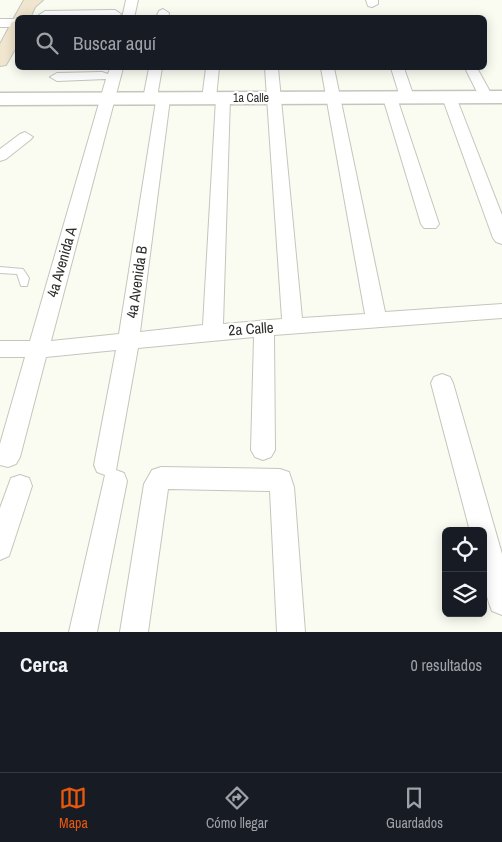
<!DOCTYPE html>
<html lang="es">
<meta charset="utf-8">
<style>
:root{--surface:#171b24;--page:#242831;--text:#f1f3f6;--muted:#9ea1a6;--line:#363941;--accent:#ea580c}
body{margin:0;font-family:"Archivo Narrow",sans-serif;background:var(--page);color:var(--text)}
.controls{position:absolute;right:15px;bottom:15px;display:grid;overflow:hidden;border-radius:8px;box-shadow:0 2px 12px #0003}
.controls button{width:45px;height:45px;display:grid;place-items:center;padding:0;border:0;border-bottom:1px solid var(--line);background:var(--surface);color:var(--text);font:25px sans-serif}
.list{margin:0;padding:0;list-style:none}
h2{display:flex;justify-content:space-between;align-items:center;height:65px;margin:0;padding:0 20px;font-size:21px}
h2 small{font-size:16px;font-weight:400;color:var(--muted)}
.icon{flex:none;width:28px;height:28px;fill:none;stroke:currentColor;stroke-width:2;stroke-linecap:round;stroke-linejoin:round}
.map{position:relative;flex:none;width:502px;height:632px;overflow:hidden}
.search{position:absolute;background:var(--surface);box-shadow:0 2px 12px #0003;left:15px;right:15px;top:15px;height:55px;display:flex;align-items:center;gap:12px;box-sizing:border-box;padding:0 18px;border-radius:8px;color:var(--muted);font-size:19px}
.sheet{height:140px;background:var(--surface)}
nav{display:flex;justify-content:space-around;align-items:center;box-sizing:border-box;height:70px;border-top:1px solid var(--line);background:var(--surface);font-size:14px;color:var(--muted)}
nav a{display:grid;justify-items:center;gap:2px}
nav .on{color:var(--accent)}
.map>svg:first-child{display:block}
</style>
<div class="map">
<svg width="502" height="632" viewBox="0 0 502 632">
<rect width="100%" height="100%" fill="#fafcf2"/>
<g fill="none" stroke-linecap="round" stroke-linejoin="round">
<defs>
<polygon id="service" points="0,267 23,269 29,278 27,286 21,286 17,274 0,273"/>
<g id="minor">
<polygon points="126,0 138,0 134,18 122,18"/>
<polygon points="366,0 378,0 378,4 372,7 368,6"/>
<polygon points="163,9 169,13 168,18 156,18 159,11"/>
<polygon points="115,10 121,14 119,16 41,18 39,15 45,11"/>
<rect x="0" y="19" width="18" height="8"/>
<polygon points="110,68 123,68 51,341 119,334 156,101 150,103 143,99 149,68 162,68 157,97 163,95 170,99 140,332 203,325 216,99 209,103 202,99 206,68 219,68 216,98 223,94 230,98 223,324 282,319 265,68 278,68 302,318 365,314 321,68 334,68 385,312 502,304 502,318 274,335 275,450 271,457 263,460 255,457 251,450 254,337 138,348 116,470 124,473 127,481 97,632 69,632 105,475 97,472 94,465 116,350 46,357 20,457 16,464 8,467 0,465 0,444 25,357 0,357 0,341 30,341 106,79 57,81 50,77 57,73 102,72 108,74"/>
<polygon points="391,68 404,68 414,97 412,100 407,101 400,97"/>
<polygon points="465,68 477,68 493,97 491,100 481,100"/>
<polygon points="449,93 456,97 502,215 502,244 496,242 493,238 442,97"/>
<polygon points="390,94 397,98 439,224 436,228 424,228 421,224 383,98"/>
<polygon points="25,132 33,137 30,140 6,159 0,161 0,149 20,134"/>
<path d="M442,374L450,377L453,383L502,554V615L492,611C481,585 483,559 483,531H470L431,383L434,377Z"/>
<polygon points="161,467 280,469 289,472 294,487 305,632 277,632 270,491 168,489 148,632 120,632 144,484 152,470"/>
<polygon points="20,475 29,478 32,486 9,556 0,560 0,508 11,478"/>
</g>
<polygon id="tertiary" points="502,91 502,103 0,105 0,93"/>
<polygon id="secondary" points="24,0 43,0 35,7 30,18 18,18 18,44 6,65 0,66 0,44 12,22 16,21 14,18"/>
</defs>
<use href="#service" stroke="#c4c6bc" stroke-width="2"/>
<use href="#minor" stroke="#c4c6bc" stroke-width="2"/>
<use href="#tertiary" stroke="#c4c6bc" stroke-width="3"/>
<use href="#secondary" stroke="#c4c6bc" stroke-width="2"/>
<use href="#service" fill="#fff" fill-rule="evenodd"/>
<use href="#minor" fill="#fff" fill-rule="evenodd"/>
<use href="#tertiary" fill="#fff" fill-rule="evenodd"/>
<use href="#secondary" fill="#f0e5ce" fill-rule="evenodd"/>
</g>
<g text-anchor="middle" stroke-width="4.5" stroke-linejoin="round" paint-order="stroke">
<g font-size="12" fill="#2e2f2b" stroke="#fff">
<text x="251" y="102">1a Calle</text>
</g>
<g font-size="15" fill="#2e2f2b" stroke="#fff">
<text transform="translate(62 262) rotate(-74)" y="5">4a Avenida A</text>
<text transform="translate(137 282) rotate(-82)" y="5">4a Avenida B</text>
<text transform="translate(251 329) rotate(-4)" y="5">2a Calle</text>
</g>
</g>
</svg>
<div class="controls">
<button><svg class="icon" aria-label="locate" viewBox="0 0 24 24"><circle cx="12" cy="12" r="6"/><path d="M12 2v4M12 18v4M2 12h4M18 12h4"/></svg></button>
<button><svg class="icon" aria-label="layers" viewBox="0 0 24 24"><path d="M12 4l9 5-9 5-9-5zM3 14l9 5 9-5"/></svg></button>
</div>
<div class="search"><svg class="icon" aria-label="search" viewBox="0 0 24 24"><circle cx="10" cy="10" r="6"/><path d="M15 15l6 6"/></svg>Buscar aquí</div>
</div>
<section class="sheet">
<h2>Cerca<small>0 resultados</small></h2>
<ul class="list">
</ul>
</section>
<nav>
<a class="on"><svg class="icon" aria-label="map" viewBox="0 0 24 24"><path d="M3 6l6-2 6 2 6-2v14l-6 2-6-2-6 2zM9 4v14M15 6v14"/></svg>Mapa</a>
<a><svg class="icon" aria-label="directions" viewBox="0 0 24 24"><path d="M12 3l9 9-9 9-9-9zM9 14v-3h6M13 9l2 2-2 2"/></svg>Cómo llegar</a>
<a><svg class="icon" aria-label="saved" viewBox="0 0 24 24"><path d="M7 4h10v16l-5-4-5 4z"/></svg>Guardados</a>
</nav>
